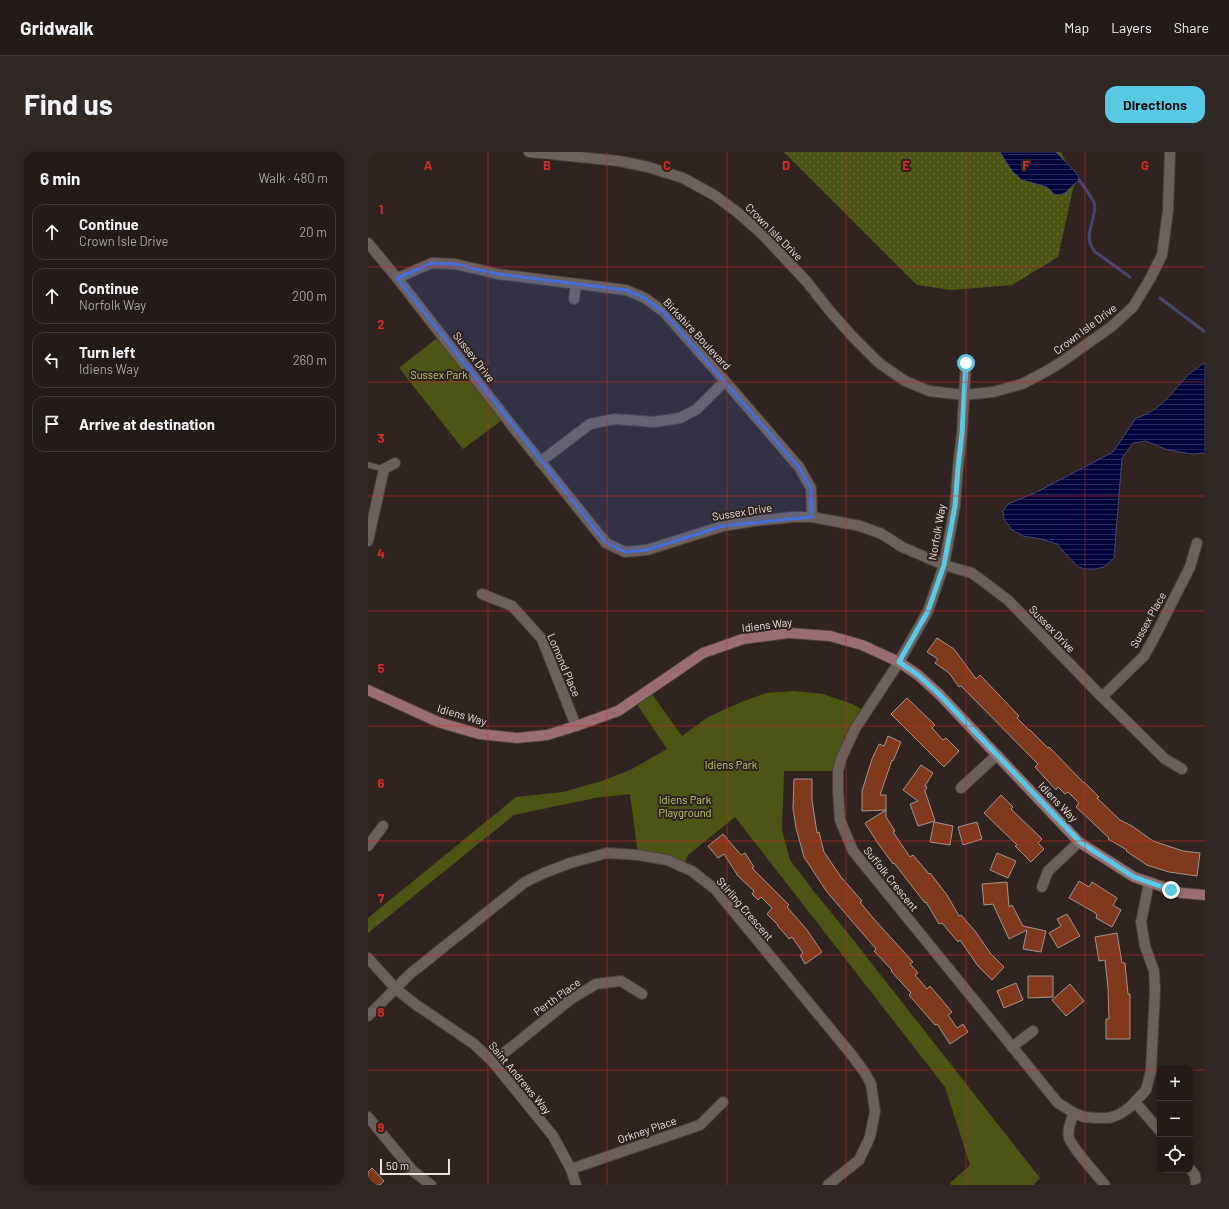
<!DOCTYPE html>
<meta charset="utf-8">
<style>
:root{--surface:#231b18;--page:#2f2825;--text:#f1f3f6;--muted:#a3a1a2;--line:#403937;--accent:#57c9e2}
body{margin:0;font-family:Barlow,sans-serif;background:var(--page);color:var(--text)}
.controls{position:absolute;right:12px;bottom:12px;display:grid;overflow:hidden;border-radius:8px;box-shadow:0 2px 10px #0003}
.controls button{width:36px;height:36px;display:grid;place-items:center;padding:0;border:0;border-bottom:1px solid var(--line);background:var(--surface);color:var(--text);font:20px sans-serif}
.scale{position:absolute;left:12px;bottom:10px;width:70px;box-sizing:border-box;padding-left:4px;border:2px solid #e9e2df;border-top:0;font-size:11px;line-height:14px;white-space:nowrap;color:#e9e2df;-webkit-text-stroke:3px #2f2420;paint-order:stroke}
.stop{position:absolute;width:12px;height:12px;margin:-9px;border:3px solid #57c9e2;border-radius:50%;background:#fff}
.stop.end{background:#57c9e2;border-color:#fff;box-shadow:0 1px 4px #0008}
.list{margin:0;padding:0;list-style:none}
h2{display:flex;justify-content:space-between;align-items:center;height:52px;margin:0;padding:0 16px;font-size:17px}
h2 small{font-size:13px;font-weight:400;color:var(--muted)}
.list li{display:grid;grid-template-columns:26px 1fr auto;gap:12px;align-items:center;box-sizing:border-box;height:56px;margin:0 8px 8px;padding:0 8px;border:1px solid var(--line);border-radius:12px}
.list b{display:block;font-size:15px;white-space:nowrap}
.list p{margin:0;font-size:13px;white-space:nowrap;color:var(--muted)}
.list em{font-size:13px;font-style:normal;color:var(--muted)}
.icon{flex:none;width:22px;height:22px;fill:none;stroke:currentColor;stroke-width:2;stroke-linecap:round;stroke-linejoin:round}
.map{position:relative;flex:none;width:837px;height:1033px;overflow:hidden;border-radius:12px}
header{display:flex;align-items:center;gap:24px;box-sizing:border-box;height:56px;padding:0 20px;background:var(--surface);border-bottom:1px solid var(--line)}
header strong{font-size:19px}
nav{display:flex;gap:22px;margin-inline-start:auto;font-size:14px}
.intro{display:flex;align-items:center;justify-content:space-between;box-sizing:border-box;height:96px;padding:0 24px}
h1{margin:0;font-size:28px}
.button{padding:10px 18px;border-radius:12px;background:var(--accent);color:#111;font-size:14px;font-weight:700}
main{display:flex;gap:24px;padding:0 24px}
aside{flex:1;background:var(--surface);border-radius:12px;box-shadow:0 2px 10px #0003}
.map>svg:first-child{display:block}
</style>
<header>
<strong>Gridwalk</strong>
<nav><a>Map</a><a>Layers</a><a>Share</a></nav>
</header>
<div class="intro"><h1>Find us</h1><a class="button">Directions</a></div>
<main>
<aside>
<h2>6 min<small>Walk · 480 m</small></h2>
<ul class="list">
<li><svg class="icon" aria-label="ahead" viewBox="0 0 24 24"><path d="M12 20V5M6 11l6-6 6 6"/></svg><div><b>Continue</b><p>Crown Isle Drive</p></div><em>20 m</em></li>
<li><svg class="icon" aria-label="ahead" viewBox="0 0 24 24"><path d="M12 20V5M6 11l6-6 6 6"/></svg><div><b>Continue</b><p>Norfolk Way</p></div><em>200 m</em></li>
<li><svg class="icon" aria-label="left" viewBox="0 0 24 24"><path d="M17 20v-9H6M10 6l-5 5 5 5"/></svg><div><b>Turn left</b><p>Idiens Way</p></div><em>260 m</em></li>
<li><svg class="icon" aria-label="arrive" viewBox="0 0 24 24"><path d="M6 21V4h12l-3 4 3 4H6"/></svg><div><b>Arrive at destination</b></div></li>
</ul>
</aside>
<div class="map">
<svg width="837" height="1033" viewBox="0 0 837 1033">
<defs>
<pattern id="grass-dots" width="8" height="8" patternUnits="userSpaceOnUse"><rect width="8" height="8" fill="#4d5515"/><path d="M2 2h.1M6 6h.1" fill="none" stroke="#676d37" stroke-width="1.8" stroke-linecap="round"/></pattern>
<pattern id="water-rules" width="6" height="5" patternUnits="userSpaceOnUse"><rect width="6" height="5" fill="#00033c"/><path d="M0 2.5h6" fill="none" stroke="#252758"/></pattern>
</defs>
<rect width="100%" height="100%" fill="#2f2420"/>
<polygon fill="url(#grass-dots)" points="416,0 693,0 707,28 690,105 644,133 583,138 549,133"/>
<g fill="#4d5515">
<polygon points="73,183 137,266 95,297 31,216"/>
<polygon points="281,538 314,584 340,565 371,551 398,541 426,539 455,542 484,552 497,559 470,619 416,619 414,678 422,708 448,742 479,780 672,1026 666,1033 583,1033 582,1031 602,1013 577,935 367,665 320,703 315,715 270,703 262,642 227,646 146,663 0,781 0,766 148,645 195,640 234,629 264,617 299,597 266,548"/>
</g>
<g fill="url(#water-rules)" stroke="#46466d">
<polygon points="632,0 688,0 710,23 711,28 697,41 691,43 686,42 679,35 654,28 644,19"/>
<path d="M837,210V301L823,302L797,297L778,289L765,291L754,306L746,406L736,415L727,417H716L709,414L689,392L673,387L655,384L644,378L636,367L635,359L640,352L667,341L745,300L768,266C791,260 805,240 819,224C824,219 831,215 837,210Z"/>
</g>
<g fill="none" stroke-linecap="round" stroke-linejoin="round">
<g stroke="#46466d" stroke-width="3">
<polyline points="711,28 717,36 726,50 727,57 721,83 722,91 726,99 762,125"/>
<polyline points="792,146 837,180"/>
</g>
</g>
<g fill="#81391d" stroke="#a0938e">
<polygon points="569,486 586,497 608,527 612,523 651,564 649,566 661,578 662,578 680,596 681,595 716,631 716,630 731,645 729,646 752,668 764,674 785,689 815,699 832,701 829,724 801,720 779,713 758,699 759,698 740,687 741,686 708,655 711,651 700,640 697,642 690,635 688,638 667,615 670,612 593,534 591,535 581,521 567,511 570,507 559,500"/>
<polygon points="539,546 567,573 564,576 575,588 578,586 591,599 576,615 523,562"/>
<polygon points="520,584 533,590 525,609 524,608 512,643 518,643 518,658 494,659 494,639 504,607 511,592 516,594"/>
<polygon points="553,613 565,621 557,634 559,635 557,639 567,669 550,674 542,652 550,649 535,638"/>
<polygon points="426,627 444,627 444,648 449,681 451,680 456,700 473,725 494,749 492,750 505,766 545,810 542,812 550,821 547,823 559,837 562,834 584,860 580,863 589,876 595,872 600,880 582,892 569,872 567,873 541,843 543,841 523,819 524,818 506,799 508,797 459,740 436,705 428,676 425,656"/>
<polygon points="633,643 645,655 643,657 674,687 670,691 676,697 663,710 647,694 649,693 616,661"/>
<polygon points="518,658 518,665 527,679 525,680 542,705 545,703 561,722 562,721 579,743 591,764 593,763 607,779 623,802 636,815 624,828 610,814 592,788 590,790 574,771 571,772 558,750 557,751 526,711 525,712 509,690 497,671"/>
<polygon points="566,670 585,674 582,693 562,690"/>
<polygon points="609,670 614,687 595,693 590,675"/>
<polygon points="355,682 373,703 377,701 386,715 384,716 421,753 419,755 439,778 454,800 437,812 432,803 435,801 424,785 421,787 409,773 410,773 399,762 404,756 393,745 390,748 384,742 386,739 370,724 356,702 350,706 340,694"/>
<polygon points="629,701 648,709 640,726 622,718"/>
<polygon points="711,729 721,735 724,730 749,746 745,753 753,758 744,775 728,766 729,763 726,760 701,746"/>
<polygon points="639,730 641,755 644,753 655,774 678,779 673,800 655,797 659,778 641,787 625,752 616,753 614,732"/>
<polygon points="699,762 712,784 690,796 681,781 693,774 689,767"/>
<polygon points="749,781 754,811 757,811 760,842 762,842 762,887 738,887 738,867 741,867 740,836 737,808 731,809 727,785"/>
<polygon points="660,824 685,824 685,845 660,846"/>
<polygon points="648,831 655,848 636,856 629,839"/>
<polygon points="702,832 716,849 698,864 684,848"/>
<polygon points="4,1016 16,1029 12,1033 0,1033 0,1020"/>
</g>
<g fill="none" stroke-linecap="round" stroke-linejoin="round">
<defs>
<polyline id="lane" points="0,313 16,317"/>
<g id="street">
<polyline points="161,0 251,9 280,15 315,26 346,43 369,60 393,81 439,130 461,158 485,185 511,211 537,229 561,239 596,243 625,240 654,232 677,220 692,211 743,175 765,155 782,127 794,103 800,59 802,0"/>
<polyline points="0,91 29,126 148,279 238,391 257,400 279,398 355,374 386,369 426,365 444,365 492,374 514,382 534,395 576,413 604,421 640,448 734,545 797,607 814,617"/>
<polyline points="29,126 64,111 87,112 130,122 258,138 277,146 296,160 357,229 431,315 443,336 444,365"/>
<polyline points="206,147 208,132"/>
<polyline points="598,211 594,281 590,316 587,354 576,413 560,459 531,510 487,577 473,607 470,619 470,639 472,668 485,699 690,951 706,961 716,965 728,966 741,966 752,962 762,955 778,938 783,919 787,838 786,819 777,794 773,770 781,731"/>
<polyline points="172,310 222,272 246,267 286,270 312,266 329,257 357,229"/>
<polyline points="0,389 16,317 27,311"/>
<polyline points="114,442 144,454 174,487 208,574"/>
<polyline points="734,545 776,504 787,484 822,415 829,391"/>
<polyline points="593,636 629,603"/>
<polyline points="0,694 15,674"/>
<polyline points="674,735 680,719 711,690"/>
<polyline points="0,806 28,837 47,852 106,892 125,910 185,984 203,1017 208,1033"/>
<polyline points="0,864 42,822 157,730 176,721 202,711 239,701 270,703 299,708 324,719 347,737 483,902 497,921 503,932 507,959 502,985 491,1008 460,1033"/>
<polyline points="644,895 665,879"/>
<polyline points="125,910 203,847 228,832 253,829 274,842"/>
<polyline points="767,950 792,979"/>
<path d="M706,961C703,969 699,977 701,986C704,996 729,1023 737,1033"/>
<polyline points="0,965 45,1019 63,1033"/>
<polyline points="203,1017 332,973 355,950"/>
<polyline points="822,1017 827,1023 828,1033"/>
</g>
<polyline id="secondary" points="0,538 70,570 111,582 149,586 179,583 208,574 250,559 335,501 375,487 421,481 462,484 494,493 531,510 550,523 571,542 711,690 766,725 813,741 837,743"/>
</defs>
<use href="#lane" stroke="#49403d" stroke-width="7"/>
<use href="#street" stroke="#49403d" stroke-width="12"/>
<use href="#secondary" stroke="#49403d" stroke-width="12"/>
<use href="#lane" stroke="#6c605b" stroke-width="5"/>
<use href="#street" stroke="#6c605b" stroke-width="10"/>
<use href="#secondary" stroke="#986e72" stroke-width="10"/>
</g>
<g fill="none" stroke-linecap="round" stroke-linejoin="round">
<polyline stroke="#57c9e2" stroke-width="5" points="598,211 594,281 590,316 587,354 576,413 560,459 531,510 550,523 571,542 712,690 766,725 803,738"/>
</g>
<path fill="#466cd9" fill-opacity="0.2" stroke="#466cd9" stroke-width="3" stroke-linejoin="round" d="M64,111L87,112L130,122L258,138L277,146L296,160L431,315L443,336L444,365L355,374L279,398L257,400L238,391L29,126Z"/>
<path fill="none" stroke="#d62828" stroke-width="1" stroke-opacity="0.55" d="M120,0V1033M239,0V1033M359,0V1033M478,0V1033M598,0V1033M717,0V1033M0,115H837M0,230H837M0,344H837M0,459H837M0,574H837M0,689H837M0,803H837M0,918H792M822,918H837"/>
<g text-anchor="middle" stroke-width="4" stroke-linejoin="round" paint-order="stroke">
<g font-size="11" fill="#e9e2df" stroke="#2f2420">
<text transform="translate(406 80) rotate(45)" y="4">Crown Isle Drive</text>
<text transform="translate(717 177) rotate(-37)" y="4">Crown Isle Drive</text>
<text transform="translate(329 182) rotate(47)" y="4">Birkshire Boulevard</text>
<text transform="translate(106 205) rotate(52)" y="4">Sussex Drive</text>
<text transform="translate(374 360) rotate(-9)" y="4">Sussex Drive</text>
<text transform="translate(569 380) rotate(-80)" y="4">Norfolk Way</text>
<text transform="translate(780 468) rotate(-61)" y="4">Sussex Place</text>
<text transform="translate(399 473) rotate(-7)" y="4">Idiens Way</text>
<text transform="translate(684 477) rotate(46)" y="4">Sussex Drive</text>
<text transform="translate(196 513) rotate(67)" y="4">Lomond Place</text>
<text transform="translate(94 563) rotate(16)" y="4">Idiens Way</text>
<text transform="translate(690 650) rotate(46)" y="4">Idiens Way</text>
<text transform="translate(523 727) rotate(51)" y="4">Suffolk Crescent</text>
<text transform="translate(377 757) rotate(49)" y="4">Stirling Crescent</text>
<text transform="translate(189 845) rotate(-36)" y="4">Perth Place</text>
<text transform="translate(152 926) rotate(50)" y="4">Saint Andrews Way</text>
<text transform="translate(279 978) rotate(-19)" y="4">Orkney Place</text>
</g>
<g font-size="11" fill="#bfcf60" stroke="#2f2420">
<text x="71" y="227">Sussex Park</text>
<text x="363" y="617">Idiens Park</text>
<text x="317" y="652">Idiens Park<tspan x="317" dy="13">Playground</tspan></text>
</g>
</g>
<g font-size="13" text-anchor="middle" font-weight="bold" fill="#d62828" stroke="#2f2420" stroke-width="4" stroke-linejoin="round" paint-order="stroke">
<text x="60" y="18">A</text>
<text x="179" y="18">B</text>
<text x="299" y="18">C</text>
<text x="418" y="18">D</text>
<text x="538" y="18">E</text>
<text x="658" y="18">F</text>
<text x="777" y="18">G</text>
<text x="13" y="62">1</text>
<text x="13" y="177">2</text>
<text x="13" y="291">3</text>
<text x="13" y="406">4</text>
<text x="13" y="521">5</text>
<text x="13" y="636">6</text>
<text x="13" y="751">7</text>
<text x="13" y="865">8</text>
<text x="13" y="980">9</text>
</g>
</svg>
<div class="controls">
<button>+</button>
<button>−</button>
<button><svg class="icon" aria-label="locate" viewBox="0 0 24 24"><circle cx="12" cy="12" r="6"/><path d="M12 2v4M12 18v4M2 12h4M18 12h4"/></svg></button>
</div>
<div class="scale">50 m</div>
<div class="stop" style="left:598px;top:211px"></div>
<div class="stop end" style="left:803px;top:738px"></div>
</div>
</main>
